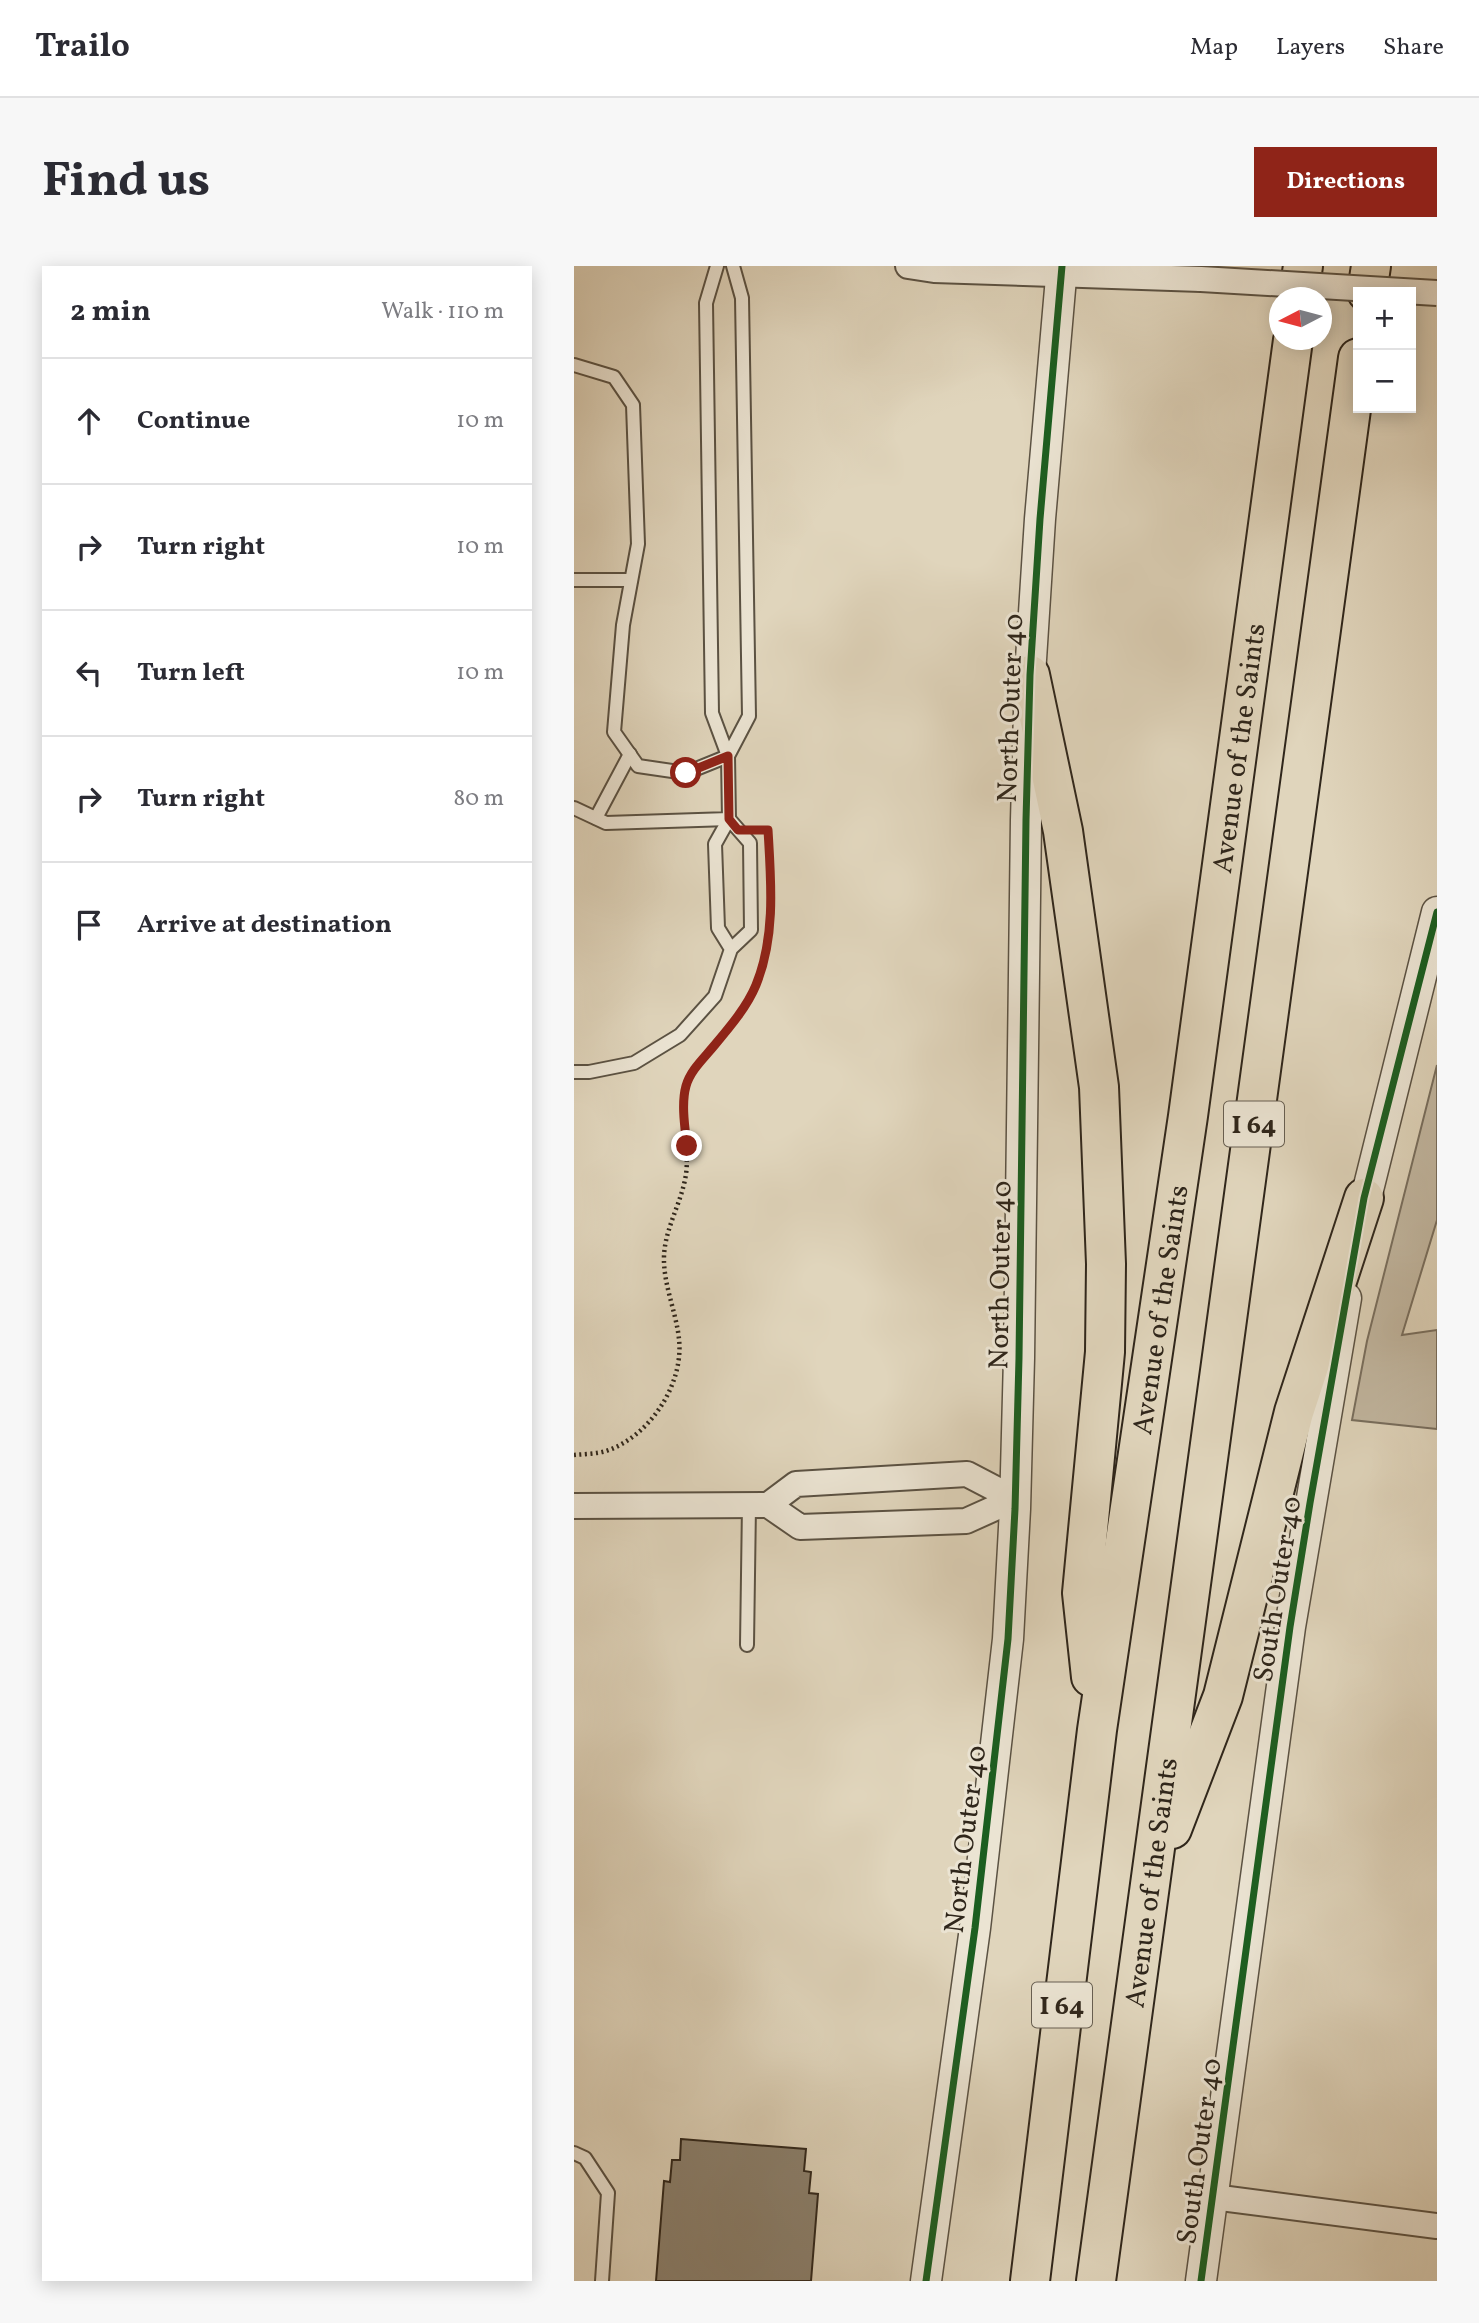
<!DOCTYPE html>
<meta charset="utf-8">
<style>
:root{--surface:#fff;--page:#f7f7f7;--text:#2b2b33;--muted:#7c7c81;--line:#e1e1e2;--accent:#8f2418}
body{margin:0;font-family:Vollkorn,serif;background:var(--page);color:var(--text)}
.controls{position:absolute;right:21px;top:21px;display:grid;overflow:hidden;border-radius:0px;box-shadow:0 4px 18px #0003}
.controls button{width:63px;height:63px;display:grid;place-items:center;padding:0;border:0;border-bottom:2px solid var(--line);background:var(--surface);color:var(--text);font:35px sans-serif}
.compass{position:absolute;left:695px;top:21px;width:63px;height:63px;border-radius:50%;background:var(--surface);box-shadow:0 4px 18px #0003;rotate:264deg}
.stop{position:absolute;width:21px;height:21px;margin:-16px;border:5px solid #8f2418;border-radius:50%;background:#fff}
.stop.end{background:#8f2418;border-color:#fff;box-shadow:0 2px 7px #0008}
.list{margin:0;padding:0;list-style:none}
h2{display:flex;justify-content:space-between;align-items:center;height:91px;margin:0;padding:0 28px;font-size:30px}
h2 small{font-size:23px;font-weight:400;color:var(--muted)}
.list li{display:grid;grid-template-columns:46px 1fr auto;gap:21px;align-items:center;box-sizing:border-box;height:126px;padding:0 28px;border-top:2px solid var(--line)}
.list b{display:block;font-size:26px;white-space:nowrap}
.list em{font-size:23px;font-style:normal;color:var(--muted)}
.icon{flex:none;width:38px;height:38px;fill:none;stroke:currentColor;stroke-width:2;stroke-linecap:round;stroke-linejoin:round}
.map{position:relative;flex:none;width:863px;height:2015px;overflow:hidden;border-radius:0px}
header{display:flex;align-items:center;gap:42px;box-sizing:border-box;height:98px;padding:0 35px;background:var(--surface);border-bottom:2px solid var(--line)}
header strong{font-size:33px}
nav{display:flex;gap:38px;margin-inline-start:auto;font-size:24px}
.intro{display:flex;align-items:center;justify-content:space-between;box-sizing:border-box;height:168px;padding:0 42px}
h1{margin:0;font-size:49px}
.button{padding:18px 32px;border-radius:0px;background:var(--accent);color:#fff;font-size:24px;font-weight:700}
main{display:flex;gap:42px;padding:0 42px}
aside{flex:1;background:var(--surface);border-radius:0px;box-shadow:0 4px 18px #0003}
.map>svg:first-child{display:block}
</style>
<header>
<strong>Trailo</strong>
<nav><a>Map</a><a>Layers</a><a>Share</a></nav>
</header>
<div class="intro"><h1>Find us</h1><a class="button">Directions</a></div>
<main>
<aside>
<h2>2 min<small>Walk · 110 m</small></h2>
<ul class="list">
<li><svg class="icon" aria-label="ahead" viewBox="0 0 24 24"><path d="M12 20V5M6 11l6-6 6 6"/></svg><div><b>Continue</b></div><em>10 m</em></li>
<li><svg class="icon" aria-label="right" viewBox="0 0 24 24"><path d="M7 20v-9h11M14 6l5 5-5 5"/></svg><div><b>Turn right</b></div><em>10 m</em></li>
<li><svg class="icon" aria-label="left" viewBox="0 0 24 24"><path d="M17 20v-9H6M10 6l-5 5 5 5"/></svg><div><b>Turn left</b></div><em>10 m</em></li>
<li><svg class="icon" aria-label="right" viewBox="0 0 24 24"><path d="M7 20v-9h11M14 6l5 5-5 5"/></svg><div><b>Turn right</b></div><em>80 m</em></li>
<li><svg class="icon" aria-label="arrive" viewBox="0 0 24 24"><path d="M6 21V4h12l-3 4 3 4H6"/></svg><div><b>Arrive at destination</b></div></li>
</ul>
</aside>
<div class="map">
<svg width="863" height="2015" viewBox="0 0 863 2015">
<rect width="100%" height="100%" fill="#e0d5bc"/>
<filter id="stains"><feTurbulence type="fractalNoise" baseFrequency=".00286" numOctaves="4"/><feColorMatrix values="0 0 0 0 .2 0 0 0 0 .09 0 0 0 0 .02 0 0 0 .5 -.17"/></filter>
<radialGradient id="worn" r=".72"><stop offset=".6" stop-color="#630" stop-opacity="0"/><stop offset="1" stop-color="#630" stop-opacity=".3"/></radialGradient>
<polygon fill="#c2b7a1" stroke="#786e5e" stroke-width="2" points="863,799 863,954 828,1069 863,1064 863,1163 778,1154 793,1075"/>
<polygon fill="#8b816f" stroke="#2f261b" stroke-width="2" points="107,1873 232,1883 230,1905 237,1906 235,1927 244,1928 237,2015 82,2015 90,1915 96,1916 98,1894 106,1894"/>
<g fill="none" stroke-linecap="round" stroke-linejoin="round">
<defs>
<g id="service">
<polyline points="0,99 40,111 59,139 64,278 49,359 40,466 64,500 112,507 154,490 175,450 168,32 159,0"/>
<polyline points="0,314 57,314"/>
<polyline points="0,542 32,557 155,553 154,490 138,447 132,37 143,0"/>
<polyline points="22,552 56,488"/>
<polyline points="0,806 15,806 60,797 106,769 141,730 157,683 177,664 176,577 155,553 141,578 144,662 157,683"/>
<polyline points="173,1379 175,1239"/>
<polyline points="0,1887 11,1892 34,1927 28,2015"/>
</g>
<g id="minor">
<polyline points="334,0 360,4 627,13"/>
<polygon points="393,1208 441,1233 392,1255 226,1261 194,1239 222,1218"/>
<polyline points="0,1240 194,1239"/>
<polyline points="639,1931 863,1960"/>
</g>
<g id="tertiary">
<polyline points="787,952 863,646"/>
<polyline points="352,2015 401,1662 434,1373 441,1243 445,1092 452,554 456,409 466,253 488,0"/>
<polyline points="627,2015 716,1361 772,1032"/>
</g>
<g id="motorway">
<polyline points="793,26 797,0"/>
<polyline points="724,32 729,0"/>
<polyline points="456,409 489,565 525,821 532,998 531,1086 508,1327 517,1411"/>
<polyline points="598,1563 649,1430 720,1146 790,932"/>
<path id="s1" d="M456,2015L523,1464L614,850L719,74"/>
<path id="s2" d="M522,2015L784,92"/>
</g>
</defs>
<use href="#service" stroke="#5b5243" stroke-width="16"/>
<use href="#minor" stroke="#5b5243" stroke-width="28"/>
<use href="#tertiary" stroke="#5b5243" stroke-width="33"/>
<use href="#motorway" stroke="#2f261b" stroke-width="42"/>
<path stroke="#2f261b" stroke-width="4.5" stroke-dasharray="2 3.5" stroke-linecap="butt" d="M0,1189C10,1188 22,1188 32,1185C75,1171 110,1119 105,1073C102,1045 89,1018 90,990C91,962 108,936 112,908C116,881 104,842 113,819C118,803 130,793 140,780C164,751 189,718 193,679"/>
<use href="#service" stroke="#ebe4d3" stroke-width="12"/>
<use href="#minor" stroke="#ebe4d3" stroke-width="24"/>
<use href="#tertiary" stroke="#ebe4d3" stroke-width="30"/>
<use href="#motorway" stroke="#e0d5bc" stroke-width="38"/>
<defs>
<polyline id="minor-bridge" points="627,13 863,27"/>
</defs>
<use href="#minor-bridge" stroke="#5b5243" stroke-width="28" stroke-linecap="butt"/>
<use href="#minor-bridge" stroke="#ebe4d3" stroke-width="24"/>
<defs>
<g id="cycleway">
<polyline points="352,2015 401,1662 434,1373 441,1243 445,1092 452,554 456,409 466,253 488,0"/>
<polyline points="627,2015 716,1361 736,1237 790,932 863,646"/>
</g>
</defs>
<use href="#cycleway" stroke="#ebe4d3" stroke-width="11"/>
<use href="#cycleway" stroke="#1b5e20" stroke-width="7"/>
</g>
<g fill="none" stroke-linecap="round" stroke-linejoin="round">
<path stroke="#8f2418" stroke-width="9" d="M112,507L154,490L155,553L164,564H194C197,615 202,670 182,719C173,741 155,762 139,781C129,793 116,805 112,820C107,838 111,862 113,880"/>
</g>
<g text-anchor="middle" stroke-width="6" stroke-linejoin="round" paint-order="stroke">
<g fill="#ebe4d3" stroke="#675f52" stroke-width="2">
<rect x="650" y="835.5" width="60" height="45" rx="5"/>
<rect x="458" y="1716.5" width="60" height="45" rx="5"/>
</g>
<g font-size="26" font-weight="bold" fill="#2f261b">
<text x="680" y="867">I 64</text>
<text x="488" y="1748">I 64</text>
</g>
<g font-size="28" fill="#2f261b" stroke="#ebe4d3">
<text transform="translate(435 442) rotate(-88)" y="10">North Outer 40</text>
<text dy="10" stroke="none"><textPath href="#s1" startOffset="1547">Avenue of the Saints</textPath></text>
<text transform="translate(425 1009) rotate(-89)" y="10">North Outer 40</text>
<text dy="10" stroke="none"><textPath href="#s1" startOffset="980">Avenue of the Saints</textPath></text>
<text transform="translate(702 1323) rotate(-81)" y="10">South Outer 40</text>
<text transform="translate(390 1573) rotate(-83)" y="10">North Outer 40</text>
<text dy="10" stroke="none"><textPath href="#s2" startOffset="402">Avenue of the Saints</textPath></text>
<text transform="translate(624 1885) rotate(-82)" y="10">South Outer 40</text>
</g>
</g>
<rect width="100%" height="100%" filter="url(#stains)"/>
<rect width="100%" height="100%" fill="url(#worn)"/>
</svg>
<div class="controls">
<button>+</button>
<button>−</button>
</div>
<svg class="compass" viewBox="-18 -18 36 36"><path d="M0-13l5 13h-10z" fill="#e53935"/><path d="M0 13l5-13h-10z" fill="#7c7c81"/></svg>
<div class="stop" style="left:112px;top:507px"></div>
<div class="stop end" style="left:113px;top:880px"></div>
</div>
</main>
